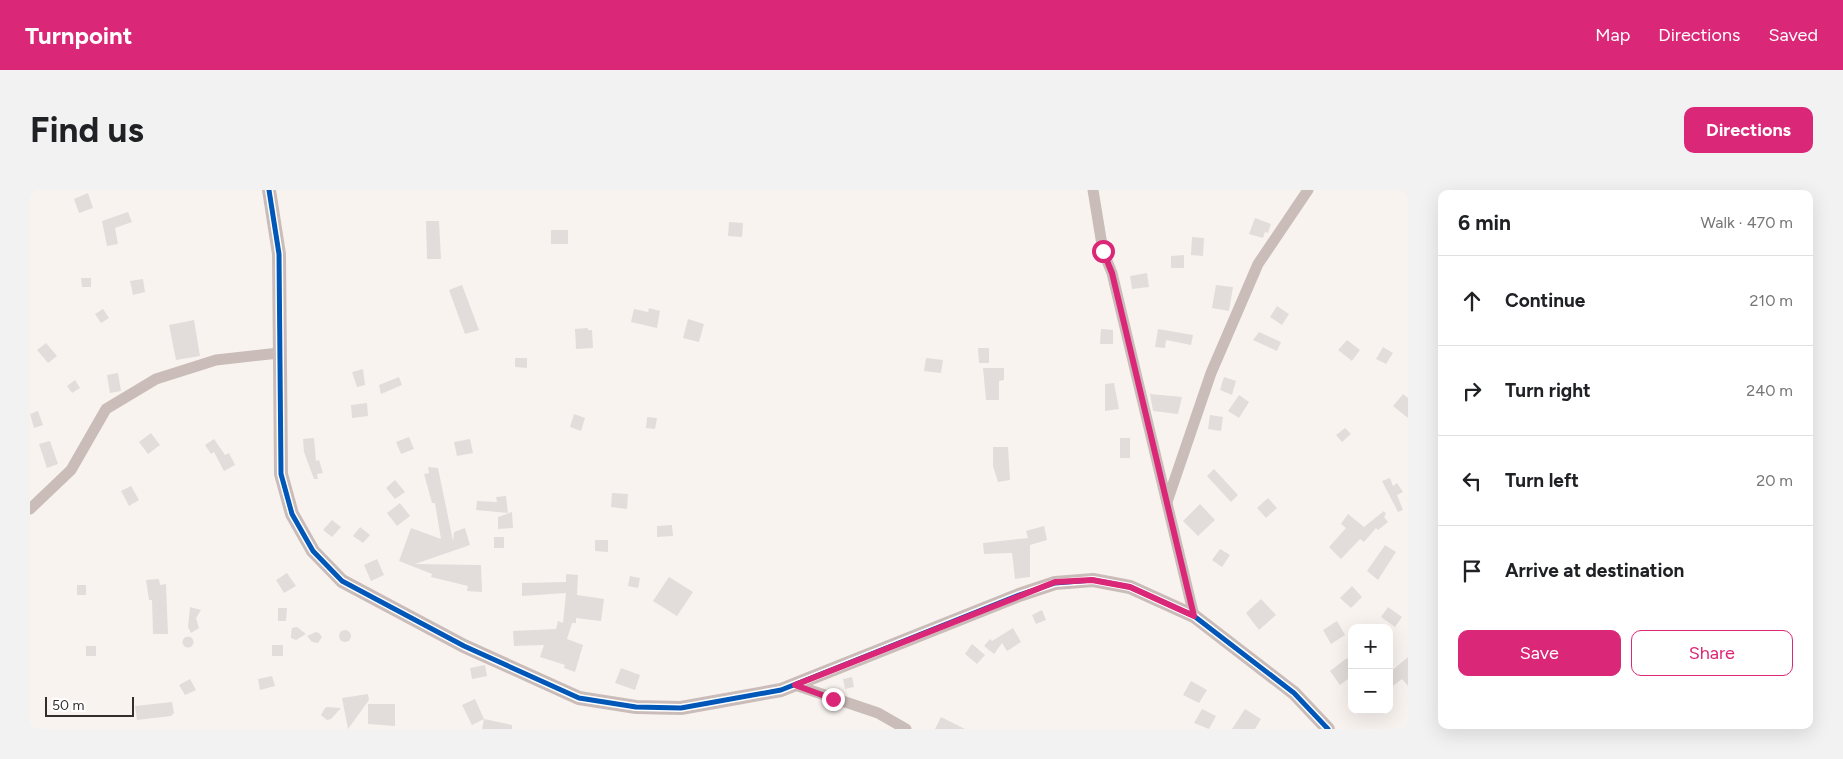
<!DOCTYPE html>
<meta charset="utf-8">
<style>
:root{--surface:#fff;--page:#f2f2f2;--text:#202124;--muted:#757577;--line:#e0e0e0;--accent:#db2777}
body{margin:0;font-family:Figtree,sans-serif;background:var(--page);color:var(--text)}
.controls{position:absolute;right:15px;bottom:15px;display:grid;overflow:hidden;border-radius:10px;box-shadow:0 5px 20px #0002}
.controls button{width:45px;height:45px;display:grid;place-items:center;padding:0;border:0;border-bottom:1px solid var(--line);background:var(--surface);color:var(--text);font:25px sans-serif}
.scale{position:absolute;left:15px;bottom:12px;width:89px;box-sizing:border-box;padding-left:5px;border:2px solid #332e2b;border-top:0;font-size:14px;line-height:18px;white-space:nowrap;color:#332e2b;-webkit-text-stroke:4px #fff;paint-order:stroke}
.stop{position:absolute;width:15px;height:15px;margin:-11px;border:4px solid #db2777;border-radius:50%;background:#fff}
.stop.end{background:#db2777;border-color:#fff;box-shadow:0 1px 5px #0008}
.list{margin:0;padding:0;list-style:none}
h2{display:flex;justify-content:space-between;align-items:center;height:65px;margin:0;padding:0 20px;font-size:21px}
h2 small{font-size:16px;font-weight:400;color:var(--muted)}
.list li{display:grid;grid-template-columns:32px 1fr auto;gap:15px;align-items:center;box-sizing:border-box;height:90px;padding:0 20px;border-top:1px solid var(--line)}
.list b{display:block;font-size:19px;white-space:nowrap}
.list em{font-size:16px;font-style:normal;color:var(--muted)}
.actions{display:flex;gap:10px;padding:15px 20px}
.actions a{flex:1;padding:11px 0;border:1px solid var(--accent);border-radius:10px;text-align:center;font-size:18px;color:var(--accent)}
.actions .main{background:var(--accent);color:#fff}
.icon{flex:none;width:28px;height:28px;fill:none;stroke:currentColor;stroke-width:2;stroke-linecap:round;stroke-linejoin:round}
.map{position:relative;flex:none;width:1378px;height:539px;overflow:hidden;border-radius:10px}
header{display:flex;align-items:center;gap:30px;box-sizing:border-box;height:70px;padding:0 25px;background:var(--accent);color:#fff}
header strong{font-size:24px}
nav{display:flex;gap:28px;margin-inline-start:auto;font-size:18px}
.intro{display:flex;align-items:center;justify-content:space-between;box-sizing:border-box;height:120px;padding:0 30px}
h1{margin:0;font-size:35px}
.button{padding:12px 22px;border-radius:10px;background:var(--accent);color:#fff;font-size:18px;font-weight:700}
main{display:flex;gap:30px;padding:0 30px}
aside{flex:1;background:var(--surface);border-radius:10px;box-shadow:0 5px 20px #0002}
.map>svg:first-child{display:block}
</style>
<header>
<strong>Turnpoint</strong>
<nav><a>Map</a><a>Directions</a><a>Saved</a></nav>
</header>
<div class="intro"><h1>Find us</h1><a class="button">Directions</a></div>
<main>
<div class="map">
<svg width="1378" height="539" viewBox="0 0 1378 539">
<rect width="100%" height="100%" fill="#f9f3f0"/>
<g fill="#e2dcda">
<polygon points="58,3 63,18 49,23 44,9"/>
<polygon points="98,22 102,32 85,38 88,54 77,56 72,31"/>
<polygon points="1225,28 1241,34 1238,43 1235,42 1233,48 1219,44"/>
<polygon points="396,31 409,31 411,69 397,69"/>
<polygon points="699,32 713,33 712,47 698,46"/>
<rect x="521" y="40" width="17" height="14"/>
<polygon points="1162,47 1174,48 1173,66 1161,65"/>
<polygon points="1154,65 1154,78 1141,78 1141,66"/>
<polygon points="1117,83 1119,97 1102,99 1100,86"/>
<polygon points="51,88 61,88 61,97 52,97"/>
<polygon points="113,89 115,102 103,105 100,91"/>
<polygon points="432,95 449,140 435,144 419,100"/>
<polygon points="1186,95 1203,97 1199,121 1182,118"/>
<polygon points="1247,116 1259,124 1252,135 1240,127"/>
<polygon points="619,118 630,121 627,138 601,132 604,119 618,122"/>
<polygon points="73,119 79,128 71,133 65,124"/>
<polygon points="658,129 674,134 669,152 653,148"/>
<polygon points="164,130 170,166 146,170 139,135"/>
<polygon points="558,138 558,140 562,140 563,158 546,159 545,139"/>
<polygon points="1071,139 1083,140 1083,154 1070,154"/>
<polygon points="1128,139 1163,145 1161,155 1136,150 1135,158 1125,157"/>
<polygon points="1229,142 1251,152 1247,161 1223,150"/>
<polygon points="1317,150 1330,160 1322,171 1308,160"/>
<polygon points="16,153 27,166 18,173 7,160"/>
<polygon points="1353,157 1363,163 1356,174 1346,169"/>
<polygon points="948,158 959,158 959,173 949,173"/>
<polygon points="485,168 497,168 497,178 485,177"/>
<polygon points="896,168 913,170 911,183 894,181"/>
<polygon points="953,178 974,178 974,190 969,191 969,210 956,210"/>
<polygon points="333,179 335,195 327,197 322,182"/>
<polygon points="88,183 91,201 80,203 77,185"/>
<polygon points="369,187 372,195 351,204 349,195"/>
<polygon points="1194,187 1206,191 1202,205 1190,200"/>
<polygon points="45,190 50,198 42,203 37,196"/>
<polygon points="1084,193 1089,219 1075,221 1075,194"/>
<polygon points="1120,204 1152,207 1148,224 1123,221"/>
<polygon points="1373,204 1378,208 1378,228 1363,216"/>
<polygon points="1209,205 1219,212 1209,228 1198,221"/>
<polygon points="337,213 338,226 322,228 321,215"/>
<polygon points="8,221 13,235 4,238 0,224"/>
<polygon points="544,224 555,228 551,241 540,237"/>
<polygon points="1180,225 1193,227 1191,241 1178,239"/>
<polygon points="617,227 627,228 625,239 616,238"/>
<polygon points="1315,238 1321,244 1312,252 1306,245"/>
<polygon points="121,243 130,255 118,264 109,252"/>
<polygon points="379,247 384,259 371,264 366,252"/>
<polygon points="284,248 286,271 289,270 293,283 287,284 288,289 284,289 274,262 273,249"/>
<rect x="1090" y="248" width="10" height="20"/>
<polygon points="184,249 195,265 199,263 205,275 194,281 184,262 181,264 175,255"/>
<polygon points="440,249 443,263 427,266 424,252"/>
<polygon points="20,251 28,274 17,278 9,254"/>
<polygon points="963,257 978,257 980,290 968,292 963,276"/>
<polygon points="398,277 408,278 423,351 424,342 435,338 440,355 385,374 451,375 452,402 437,401 438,396 401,387 402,384 369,371 381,338 411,349 405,313 402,313 394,284 399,283"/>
<polygon points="1184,279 1208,305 1201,312 1177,286"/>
<polygon points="1360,288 1363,296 1367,293 1373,302 1367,305 1373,320 1368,322 1352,291"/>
<polygon points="365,290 375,302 365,309 356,298"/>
<polygon points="101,296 109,310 99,316 91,301"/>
<polygon points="582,303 598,304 597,319 581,317"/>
<polygon points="476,306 478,323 446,320 447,311 467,312 466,307"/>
<polygon points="1238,308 1247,318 1236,328 1227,318"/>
<polygon points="370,313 380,326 367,336 357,323"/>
<polygon points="1170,314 1185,330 1168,346 1153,331"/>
<polygon points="1354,321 1356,324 1354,327 1358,332 1348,340 1346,338 1334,352 1330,349 1311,369 1299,357 1316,338 1311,334 1318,324 1334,337"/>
<polygon points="482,322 483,338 468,339 468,327"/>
<polygon points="302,330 311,337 302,347 293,340"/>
<polygon points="642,335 643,346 627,347 627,336"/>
<polygon points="1014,336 1017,350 1000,355 1000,387 985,389 982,363 954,364 953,353 998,348 996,341"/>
<polygon points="330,337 340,345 333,353 323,346"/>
<rect x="464" y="347" width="10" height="11"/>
<polygon points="565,350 578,350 578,362 565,361"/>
<polygon points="1355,355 1366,362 1348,390 1337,381"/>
<polygon points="1190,359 1200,365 1192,377 1182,370"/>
<polygon points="347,369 354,385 341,391 334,375"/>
<polygon points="257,383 266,396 254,403 246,390"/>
<polygon points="536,384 548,385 547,405 574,409 571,431 546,428 546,433 542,433 537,449 553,455 545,482 534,478 535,475 510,467 514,455 484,456 483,441 526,439 528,431 533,433 536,403 492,406 492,393 536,392"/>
<polygon points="600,386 610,388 608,398 598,396"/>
<polygon points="639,387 663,402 647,426 623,411"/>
<polygon points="129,389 130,395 136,394 138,444 123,444 122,410 119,410 116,390"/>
<rect x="47" y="395" width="9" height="10"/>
<polygon points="1322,396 1332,407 1321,418 1310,408"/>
<polygon points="1231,409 1246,425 1229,440 1216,423"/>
<polygon points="160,417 171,420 166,428 169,438 161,443 158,437"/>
<polygon points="1358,417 1372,427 1365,437 1351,427"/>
<polygon points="248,418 257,418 256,431 248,431"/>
<polygon points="1012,420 1016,430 1006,434 1002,425"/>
<polygon points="1307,431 1315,445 1301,454 1293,440"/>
<polygon points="267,437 276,444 266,450 261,448 261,444 262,438"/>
<polygon points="983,438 991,452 977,461 972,453 964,464 954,456 960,449 962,451"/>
<circle cx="315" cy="446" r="6"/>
<polygon points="286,442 289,443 292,447 288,453 282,452 277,446"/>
<circle cx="158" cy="452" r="5.5"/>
<polygon points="942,454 955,465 947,474 935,464"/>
<rect x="242" y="455" width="11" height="11"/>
<rect x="56" y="456" width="10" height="10"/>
<polygon points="1378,467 1378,496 1372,489 1359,499 1359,483"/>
<polygon points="1317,468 1322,475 1322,486 1310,495 1300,481"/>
<polygon points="455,475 457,486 442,489 440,478"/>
<polygon points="591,478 610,485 605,500 585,493"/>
<polygon points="242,486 245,496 230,500 228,489"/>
<polygon points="822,487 824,497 815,499 813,489"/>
<polygon points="160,489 166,500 155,505 149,495"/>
<polygon points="1161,491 1177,500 1169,513 1153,505"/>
<polygon points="338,504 339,510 318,539 312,508"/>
<polygon points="445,509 454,529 482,535 482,539 452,539 454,529 442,535 432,515"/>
<polygon points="142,512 144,523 141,526 107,530 105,516"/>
<polygon points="338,514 365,514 365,536 338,534"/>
<polygon points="295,518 297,517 311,518 301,529 297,530 291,525"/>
<polygon points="1172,519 1186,526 1179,539 1164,533"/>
<polygon points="1215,519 1231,529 1225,539 1202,539"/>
<polygon points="911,527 935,539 905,539"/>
</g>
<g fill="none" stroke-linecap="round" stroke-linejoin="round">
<g stroke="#cabdb9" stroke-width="11">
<polyline points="1063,0 1073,61 1082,83 1164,426"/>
<polyline points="1137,312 1181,183 1228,74 1278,0"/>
<polyline points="0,319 41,280 76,219 126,189 186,170 249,163"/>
<polyline points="765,495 848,523 876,539"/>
</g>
<polyline stroke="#cabdb9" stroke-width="14" points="239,0 249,64 251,284 262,324 283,361 312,391 434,456 549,508 606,517 651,518 751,500 989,405 1025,393 1063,390 1100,397 1164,426 1264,503 1298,539"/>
<defs>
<polyline id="cycleway" points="239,0 249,64 251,284 262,324 283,361 312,391 434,456 549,508 606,517 651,518 751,500 989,405 1025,393 1063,390 1100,397 1164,426 1264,503 1298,539"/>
</defs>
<use href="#cycleway" stroke="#fff" stroke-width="8"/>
<use href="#cycleway" stroke="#0057b8" stroke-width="5"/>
</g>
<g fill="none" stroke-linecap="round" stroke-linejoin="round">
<polyline stroke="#db2777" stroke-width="6" points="803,509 765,495 1025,392 1062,390 1100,397 1164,426 1082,83 1073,61"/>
</g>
</svg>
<div class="controls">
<button>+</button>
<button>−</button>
</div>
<div class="scale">50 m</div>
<div class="stop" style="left:1073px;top:61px"></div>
<div class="stop end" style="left:803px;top:509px"></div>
</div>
<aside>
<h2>6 min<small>Walk · 470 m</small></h2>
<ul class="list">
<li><svg class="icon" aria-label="ahead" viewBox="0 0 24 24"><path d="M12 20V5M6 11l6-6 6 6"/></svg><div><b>Continue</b></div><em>210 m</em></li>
<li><svg class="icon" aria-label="right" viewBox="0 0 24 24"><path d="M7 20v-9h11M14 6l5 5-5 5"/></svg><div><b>Turn right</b></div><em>240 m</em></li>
<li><svg class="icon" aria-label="left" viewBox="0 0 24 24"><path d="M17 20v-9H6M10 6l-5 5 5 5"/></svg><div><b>Turn left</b></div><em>20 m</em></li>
<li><svg class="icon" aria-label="arrive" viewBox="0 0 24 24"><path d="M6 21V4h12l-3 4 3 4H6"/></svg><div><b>Arrive at destination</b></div></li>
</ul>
<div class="actions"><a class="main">Save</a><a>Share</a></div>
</aside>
</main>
